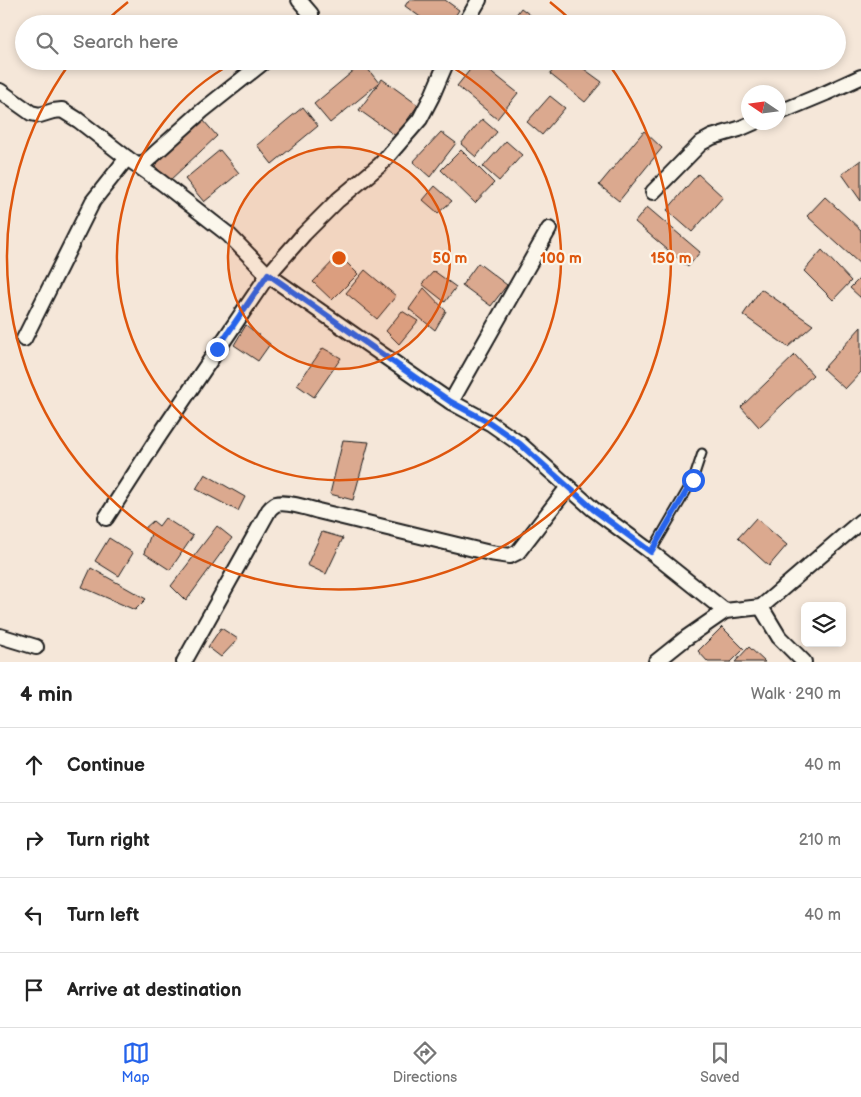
<!DOCTYPE html>
<meta charset="utf-8">
<style>
:root{--surface:#fff;--page:#f2f2f2;--text:#222;--muted:#767676;--line:#e0e0e0;--accent:#2563eb}
body{margin:0;font-family:"Balsamiq Sans",sans-serif;background:var(--page);color:var(--text)}
.controls{position:absolute;right:15px;bottom:15px;display:grid;overflow:hidden;border-radius:8px;box-shadow:0 2px 8px #0003}
.controls button{width:45px;height:45px;display:grid;place-items:center;padding:0;border:0;border-bottom:1px solid var(--line);background:var(--surface);color:var(--text);font:25px sans-serif}
.compass{position:absolute;left:741px;top:85px;width:45px;height:45px;border-radius:50%;background:var(--surface);box-shadow:0 2px 8px #0003;rotate:283deg}
.stop{position:absolute;width:15px;height:15px;margin:-11px;border:4px solid #2563eb;border-radius:50%;background:#fff}
.stop.end{background:#2563eb;border-color:#fff;box-shadow:0 1px 5px #0008}
.list{margin:0;padding:0;list-style:none}
h2{display:flex;justify-content:space-between;align-items:center;height:65px;margin:0;padding:0 20px;font-size:21px}
h2 small{font-size:16px;font-weight:400;color:var(--muted)}
.list li{display:grid;grid-template-columns:32px 1fr auto;gap:15px;align-items:center;box-sizing:border-box;height:75px;padding:0 20px;border-top:1px solid var(--line)}
.list b{display:block;font-size:19px;white-space:nowrap}
.list em{font-size:16px;font-style:normal;color:var(--muted)}
.icon{flex:none;width:28px;height:28px;fill:none;stroke:currentColor;stroke-width:2;stroke-linecap:round;stroke-linejoin:round}
.map{position:relative;flex:none;width:861px;height:662px;overflow:hidden}
.search{position:absolute;background:var(--surface);box-shadow:0 2px 8px #0003;left:15px;right:15px;top:15px;height:55px;display:flex;align-items:center;gap:12px;box-sizing:border-box;padding:0 18px;border-radius:28px;color:var(--muted);font-size:19px}
.sheet{height:365px;background:var(--surface)}
nav{display:flex;justify-content:space-around;align-items:center;box-sizing:border-box;height:70px;border-top:1px solid var(--line);background:var(--surface);font-size:14px;color:var(--muted)}
nav a{display:grid;justify-items:center;gap:2px}
nav .on{color:var(--accent)}
.map>svg:first-child{display:block}
</style>
<div class="map">
<svg width="861" height="662" viewBox="0 0 861 662">
<rect width="100%" height="100%" fill="#f5e7d9"/>
<filter id="ink" filterUnits="userSpaceOnUse"><feTurbulence type="fractalNoise" baseFrequency=".02" numOctaves="2"/><feDisplacementMap in="SourceGraphic" scale="10" xChannelSelector="R" yChannelSelector="G"/><feConvolveMatrix kernelMatrix="1 2 1 2 8 2 1 2 1" color-interpolation-filters="sRGB"/></filter>
<g filter="url(#ink)">
<g fill="#dba98f" stroke="#1c1c1c">
<polygon points="409,0 445,0 459,10 450,24 430,24 405,6"/>
<polygon points="521,8 542,24 509,24"/>
<polygon points="477,61 478,61 518,93 497,119 457,86"/>
<polygon points="560,61 573,61 602,82 585,102 550,74"/>
<polygon points="363,63 379,83 330,123 314,104"/>
<polygon points="382,79 418,105 396,136 359,110"/>
<polygon points="550,96 565,108 542,135 527,122"/>
<polygon points="303,107 318,126 272,164 257,145"/>
<polygon points="482,119 497,132 476,157 461,144"/>
<polygon points="203,120 217,136 169,181 154,165"/>
<polygon points="644,131 662,148 619,201 599,185"/>
<polygon points="441,132 456,143 430,177 413,162"/>
<polygon points="506,141 522,155 499,181 483,167"/>
<polygon points="220,150 239,173 204,202 185,179"/>
<polygon points="461,150 494,183 475,203 441,170"/>
<polygon points="861,160 861,201 842,174"/>
<polygon points="698,174 723,197 692,232 667,210"/>
<polygon points="435,186 452,201 438,213 423,200"/>
<polygon points="825,197 861,230 861,265 807,216"/>
<polygon points="647,207 700,252 688,267 635,222"/>
<polygon points="822,250 851,281 833,300 804,271"/>
<polygon points="339,255 358,274 332,300 313,282"/>
<polygon points="478,263 507,285 491,306 462,285"/>
<polygon points="365,270 396,296 377,319 346,293"/>
<polygon points="434,271 456,287 445,302 422,284"/>
<polygon points="861,277 861,298 850,288"/>
<polygon points="424,288 446,311 435,330 409,309"/>
<polygon points="761,289 813,325 788,347 743,315"/>
<polygon points="402,311 418,321 399,344 386,331"/>
<polygon points="246,325 270,344 258,361 234,345"/>
<polygon points="861,327 861,372 845,389 823,369"/>
<polygon points="323,348 341,358 314,397 297,385"/>
<polygon points="795,355 813,375 759,427 741,407"/>
<polygon points="343,440 369,442 353,500 330,494"/>
<polygon points="205,474 245,497 238,511 196,489"/>
<polygon points="165,518 193,536 170,570 144,553 151,534 144,529 153,521 159,526"/>
<polygon points="756,518 787,545 769,566 738,538"/>
<polygon points="217,526 232,538 186,601 171,586"/>
<polygon points="322,532 343,538 326,574 307,565"/>
<polygon points="109,538 133,553 119,576 95,561"/>
<polygon points="91,568 146,599 135,610 82,587"/>
<polygon points="722,627 744,649 731,662 708,662 698,651"/>
<polygon points="221,628 238,639 221,657 208,647"/>
<polygon points="749,647 765,662 735,662"/>
</g>
<g fill="none" stroke-linecap="round" stroke-linejoin="round">
<defs>
<polyline id="lane" points="651,552 693,480 702,453"/>
<g id="street">
<polyline points="299,0 311,14 310,24"/>
<polyline points="465,24 479,0"/>
<polyline points="0,91 31,113 40,115 53,111 62,110 78,120 127,158 161,182 229,235 268,275 416,378 451,402 490,423 520,444 593,509 651,552 725,611"/>
<polyline points="778,113 826,93 861,77"/>
<polyline points="140,167 202,111 265,61"/>
<polyline points="653,192 701,143 712,137 739,129 755,122"/>
<polyline points="24,339 93,201 127,158"/>
<polyline points="451,402 549,229"/>
<polyline points="106,518 159,436 268,275 304,234 338,200 380,165 420,119 432,96 447,61"/>
<polyline points="761,607 779,637 804,662"/>
<polyline points="0,636 36,647"/>
<path d="M184,662L269,510C271,507 273,506 276,504C286,501 308,508 318,511L490,553L510,556L518,552L568,487"/>
<polyline points="656,662 686,638 725,611 761,607 861,521"/>
</g>
</defs>
<use href="#lane" stroke="#1c1c1c" stroke-width="11"/>
<use href="#street" stroke="#1c1c1c" stroke-width="18"/>
<use href="#lane" stroke="#fbf7ec" stroke-width="7"/>
<use href="#street" stroke="#fbf7ec" stroke-width="14"/>
</g>
</g>
<g fill="none" stroke-linecap="round" stroke-linejoin="round" filter="url(#ink)">
<polyline stroke="#2563eb" stroke-width="6" points="217,349 268,274 416,378 451,402 490,423 520,444 593,509 651,552 693,480"/>
</g>
<circle cx="339" cy="258" r="111" fill="#de560d" fill-opacity=".12"/>
<g fill="none" stroke="#de560d" stroke-width="2.5">
<circle cx="339" cy="258" r="111"/>
<path d="M443 62A222 222 0 1 1 235 62"/>
<path d="M104 23A332 332 0 0 1 128 2M550 2A332 332 0 0 1 574 23M608 63A332 332 0 1 1 70 63"/>
</g>
<circle cx="339" cy="258" r="8" fill="#de560d" stroke="#fbf7ec" stroke-width="2.5"/>
<g font-size="15" text-anchor="middle" font-weight="bold" fill="#de560d" stroke="#fbf7ec" stroke-width="4.5" stroke-linejoin="round" paint-order="stroke">
<text x="450" y="263">50 m</text>
<text x="561" y="263">100 m</text>
<text x="671" y="263">150 m</text>
</g>
</svg>
<div class="controls">
<button><svg class="icon" aria-label="layers" viewBox="0 0 24 24"><path d="M12 4l9 5-9 5-9-5zM3 14l9 5 9-5"/></svg></button>
</div>
<svg class="compass" viewBox="-18 -18 36 36"><path d="M0-13l5 13h-10z" fill="#e53935"/><path d="M0 13l5-13h-10z" fill="#767676"/></svg>
<div class="stop" style="left:693px;top:480px"></div>
<div class="stop end" style="left:217px;top:349px"></div>
<div class="search"><svg class="icon" aria-label="search" viewBox="0 0 24 24"><circle cx="10" cy="10" r="6"/><path d="M15 15l6 6"/></svg>Search here</div>
</div>
<section class="sheet">
<h2>4 min<small>Walk · 290 m</small></h2>
<ul class="list">
<li><svg class="icon" aria-label="ahead" viewBox="0 0 24 24"><path d="M12 20V5M6 11l6-6 6 6"/></svg><div><b>Continue</b></div><em>40 m</em></li>
<li><svg class="icon" aria-label="right" viewBox="0 0 24 24"><path d="M7 20v-9h11M14 6l5 5-5 5"/></svg><div><b>Turn right</b></div><em>210 m</em></li>
<li><svg class="icon" aria-label="left" viewBox="0 0 24 24"><path d="M17 20v-9H6M10 6l-5 5 5 5"/></svg><div><b>Turn left</b></div><em>40 m</em></li>
<li><svg class="icon" aria-label="arrive" viewBox="0 0 24 24"><path d="M6 21V4h12l-3 4 3 4H6"/></svg><div><b>Arrive at destination</b></div></li>
</ul>
</section>
<nav>
<a class="on"><svg class="icon" aria-label="map" viewBox="0 0 24 24"><path d="M3 6l6-2 6 2 6-2v14l-6 2-6-2-6 2zM9 4v14M15 6v14"/></svg>Map</a>
<a><svg class="icon" aria-label="directions" viewBox="0 0 24 24"><path d="M12 3l9 9-9 9-9-9zM9 14v-3h6M13 9l2 2-2 2"/></svg>Directions</a>
<a><svg class="icon" aria-label="saved" viewBox="0 0 24 24"><path d="M7 4h10v16l-5-4-5 4z"/></svg>Saved</a>
</nav>
